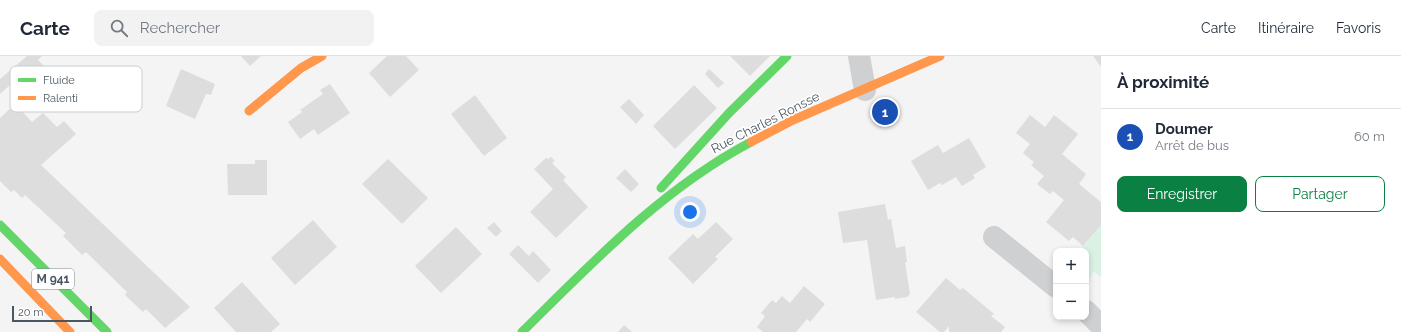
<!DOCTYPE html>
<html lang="fr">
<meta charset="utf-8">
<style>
:root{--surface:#fff;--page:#f2f2f3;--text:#1f2937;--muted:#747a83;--line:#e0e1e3;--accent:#0b8043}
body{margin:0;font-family:Raleway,sans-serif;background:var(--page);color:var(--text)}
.controls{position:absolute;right:12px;bottom:12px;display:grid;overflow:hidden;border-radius:8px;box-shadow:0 2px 6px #0003}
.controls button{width:36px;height:36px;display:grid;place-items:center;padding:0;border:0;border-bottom:1px solid var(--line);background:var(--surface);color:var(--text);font:20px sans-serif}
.scale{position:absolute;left:12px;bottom:10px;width:80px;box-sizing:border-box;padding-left:4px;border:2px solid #4a5661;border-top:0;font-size:11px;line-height:14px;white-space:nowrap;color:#4a5661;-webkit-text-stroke:3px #fff;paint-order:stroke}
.you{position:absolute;left:690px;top:156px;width:14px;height:14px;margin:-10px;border:3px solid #fff;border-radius:50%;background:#1a73e8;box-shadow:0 0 0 6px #1a73e833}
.badge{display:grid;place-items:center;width:26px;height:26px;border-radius:50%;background:var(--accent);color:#fff;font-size:13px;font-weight:700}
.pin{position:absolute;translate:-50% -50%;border:2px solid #fff;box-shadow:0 1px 4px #0006}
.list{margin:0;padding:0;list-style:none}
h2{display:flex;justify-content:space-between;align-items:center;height:52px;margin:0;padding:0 16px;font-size:17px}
h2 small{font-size:13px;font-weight:400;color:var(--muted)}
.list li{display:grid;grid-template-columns:26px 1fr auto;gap:12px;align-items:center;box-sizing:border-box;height:56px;padding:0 16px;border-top:1px solid var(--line)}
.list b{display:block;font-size:15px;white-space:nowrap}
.list p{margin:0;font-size:13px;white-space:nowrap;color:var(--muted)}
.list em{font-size:13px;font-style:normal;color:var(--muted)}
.actions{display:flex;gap:8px;padding:12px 16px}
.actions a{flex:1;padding:9px 0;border:1px solid var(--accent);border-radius:8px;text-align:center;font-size:14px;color:var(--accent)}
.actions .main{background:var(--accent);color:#fff}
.icon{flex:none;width:22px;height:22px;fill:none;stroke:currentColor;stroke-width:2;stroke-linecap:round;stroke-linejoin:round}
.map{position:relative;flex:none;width:1101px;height:276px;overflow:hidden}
header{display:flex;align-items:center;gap:24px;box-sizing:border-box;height:56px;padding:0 20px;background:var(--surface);border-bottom:1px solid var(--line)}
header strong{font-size:19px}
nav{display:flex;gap:22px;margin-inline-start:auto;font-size:14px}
.search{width:280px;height:36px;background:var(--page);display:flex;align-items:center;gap:10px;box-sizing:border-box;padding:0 14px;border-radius:8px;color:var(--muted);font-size:15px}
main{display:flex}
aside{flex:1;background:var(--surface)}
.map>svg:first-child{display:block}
</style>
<header>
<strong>Carte</strong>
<div class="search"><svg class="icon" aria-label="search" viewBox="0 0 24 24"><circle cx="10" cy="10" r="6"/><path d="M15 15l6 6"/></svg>Rechercher</div>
<nav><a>Carte</a><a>Itinéraire</a><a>Favoris</a></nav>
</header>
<main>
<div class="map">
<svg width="1101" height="276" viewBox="0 0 1101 276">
<rect width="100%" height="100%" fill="#f4f4f4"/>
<polygon fill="#d9f2e3" points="1101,169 1101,221 1093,215 1087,233 1086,232 1086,195 1080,195"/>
<g fill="#ddddde">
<polygon points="27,0 42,0 38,4 46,12 28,30 19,21 0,38 0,23"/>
<polygon points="241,0 261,0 250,10"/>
<polygon points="387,0 406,0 419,14 390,41 369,17"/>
<polygon points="730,0 770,0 750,20"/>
<polygon points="1093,0 1101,0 1101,11"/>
<polygon points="181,13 215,28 211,39 206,38 195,63 166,50"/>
<polygon points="709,13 724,27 718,32 705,18"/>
<polygon points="330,28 350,57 318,79 314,73 300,83 288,66 302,56 300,54 323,38 320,34"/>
<polygon points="694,29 717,52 675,93 653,70"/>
<polygon points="475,39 507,82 484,100 451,58"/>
<polygon points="629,43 644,59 636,68 620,51"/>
<polygon points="15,48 32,66 43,57 57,71 64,65 76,78 41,109 190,251 165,272 146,253 143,256 125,239 127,236 86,196 82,199 63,180 66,177 25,139 22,142 14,134 11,136 0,125 0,62"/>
<polygon points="1030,59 1045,71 1054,59 1078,78 1062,98 1086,118 1079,128 1101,146 1101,169 1083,190 1073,181 1069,185 1046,166 1064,144 1053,135 1050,138 1037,128 1044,120 1031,109 1034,106 1023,97 1030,88 1016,77"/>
<polygon points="969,82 986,111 973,119 975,122 962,130 956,121 942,129 940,127 928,134 911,105 938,89 943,97"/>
<polygon points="551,101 555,105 552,107 566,121 563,124 588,151 556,182 530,156 553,133 534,113 546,102 548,103"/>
<polygon points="388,103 428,142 402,168 362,128"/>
<polygon points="255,104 267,104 267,139 228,139 227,108 255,108"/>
<polygon points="625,113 639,128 631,136 616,122"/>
<polygon points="885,148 888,164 891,163 896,192 905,190 907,206 905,206 910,238 907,241 895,243 895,241 876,244 867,184 843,187 838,156"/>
<polygon points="313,164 337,191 295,229 271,202"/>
<polygon points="494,166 502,175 496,181 487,172"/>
<polygon points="716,166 733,183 715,201 718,203 693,228 668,202 693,178 698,183"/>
<polygon points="456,171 482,198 441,237 415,210"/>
<polygon points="518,189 529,200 533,195 551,214 538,227 509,198"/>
<polygon points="946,222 960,234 963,232 994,258 991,260 1005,271 1001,276 949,276 949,270 944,276 940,276 916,256"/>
<polygon points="242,226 280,268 271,276 236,276 214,252"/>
<polygon points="804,230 825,248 810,266 807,263 796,276 763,276 757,271 765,260 761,257 772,244 776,247 782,240 790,247"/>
<polygon points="624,269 632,276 618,276"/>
</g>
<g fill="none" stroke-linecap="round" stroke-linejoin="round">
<g stroke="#ced0d2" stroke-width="22">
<polyline points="859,0 865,34"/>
<polyline points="994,181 1056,231"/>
<polyline points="1086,255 1101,270"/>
</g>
<g stroke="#63d668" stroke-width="9">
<polyline points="661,132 729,57 787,0"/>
<polyline points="0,169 107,276"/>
<path d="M522,276C593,206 662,133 751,86"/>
</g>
<g stroke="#ff974d" stroke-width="9">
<polyline points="249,55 301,12 322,0"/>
<polyline points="751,86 793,64 940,0"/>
<polyline points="0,203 70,276"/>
</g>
</g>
<g text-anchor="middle" stroke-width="3.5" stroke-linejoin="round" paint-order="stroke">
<rect fill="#fff" stroke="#808990" stroke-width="1" x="32" y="213" width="42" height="20" rx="3"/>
<g font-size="12" font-weight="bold" fill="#4a5661">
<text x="53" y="227">M 941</text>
</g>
<g font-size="13" fill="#4a5661" stroke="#fff">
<text transform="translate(765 66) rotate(-27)" y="5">Rue Charles Ronsse</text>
</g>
</g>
<rect x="10" y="10" width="132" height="46" rx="6" fill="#fff" stroke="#c9ccd0" stroke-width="1"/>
<rect x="18" y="22" width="18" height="4" fill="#63d668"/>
<rect x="18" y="40" width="18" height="4" fill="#ff974d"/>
<g font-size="11" fill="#4a5661">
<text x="43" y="28">Fluide</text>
<text x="43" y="46">Ralenti</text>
</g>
</svg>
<div class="controls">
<button>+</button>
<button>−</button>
</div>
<div class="scale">20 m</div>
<div class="you"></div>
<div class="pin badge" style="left:885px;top:56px;background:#1a4fb4">1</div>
</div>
<aside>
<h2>À proximité<small></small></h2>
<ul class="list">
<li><span class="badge" style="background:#1a4fb4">1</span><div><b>Doumer</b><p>Arrêt de bus</p></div><em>60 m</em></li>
</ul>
<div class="actions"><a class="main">Enregistrer</a><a>Partager</a></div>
</aside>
</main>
